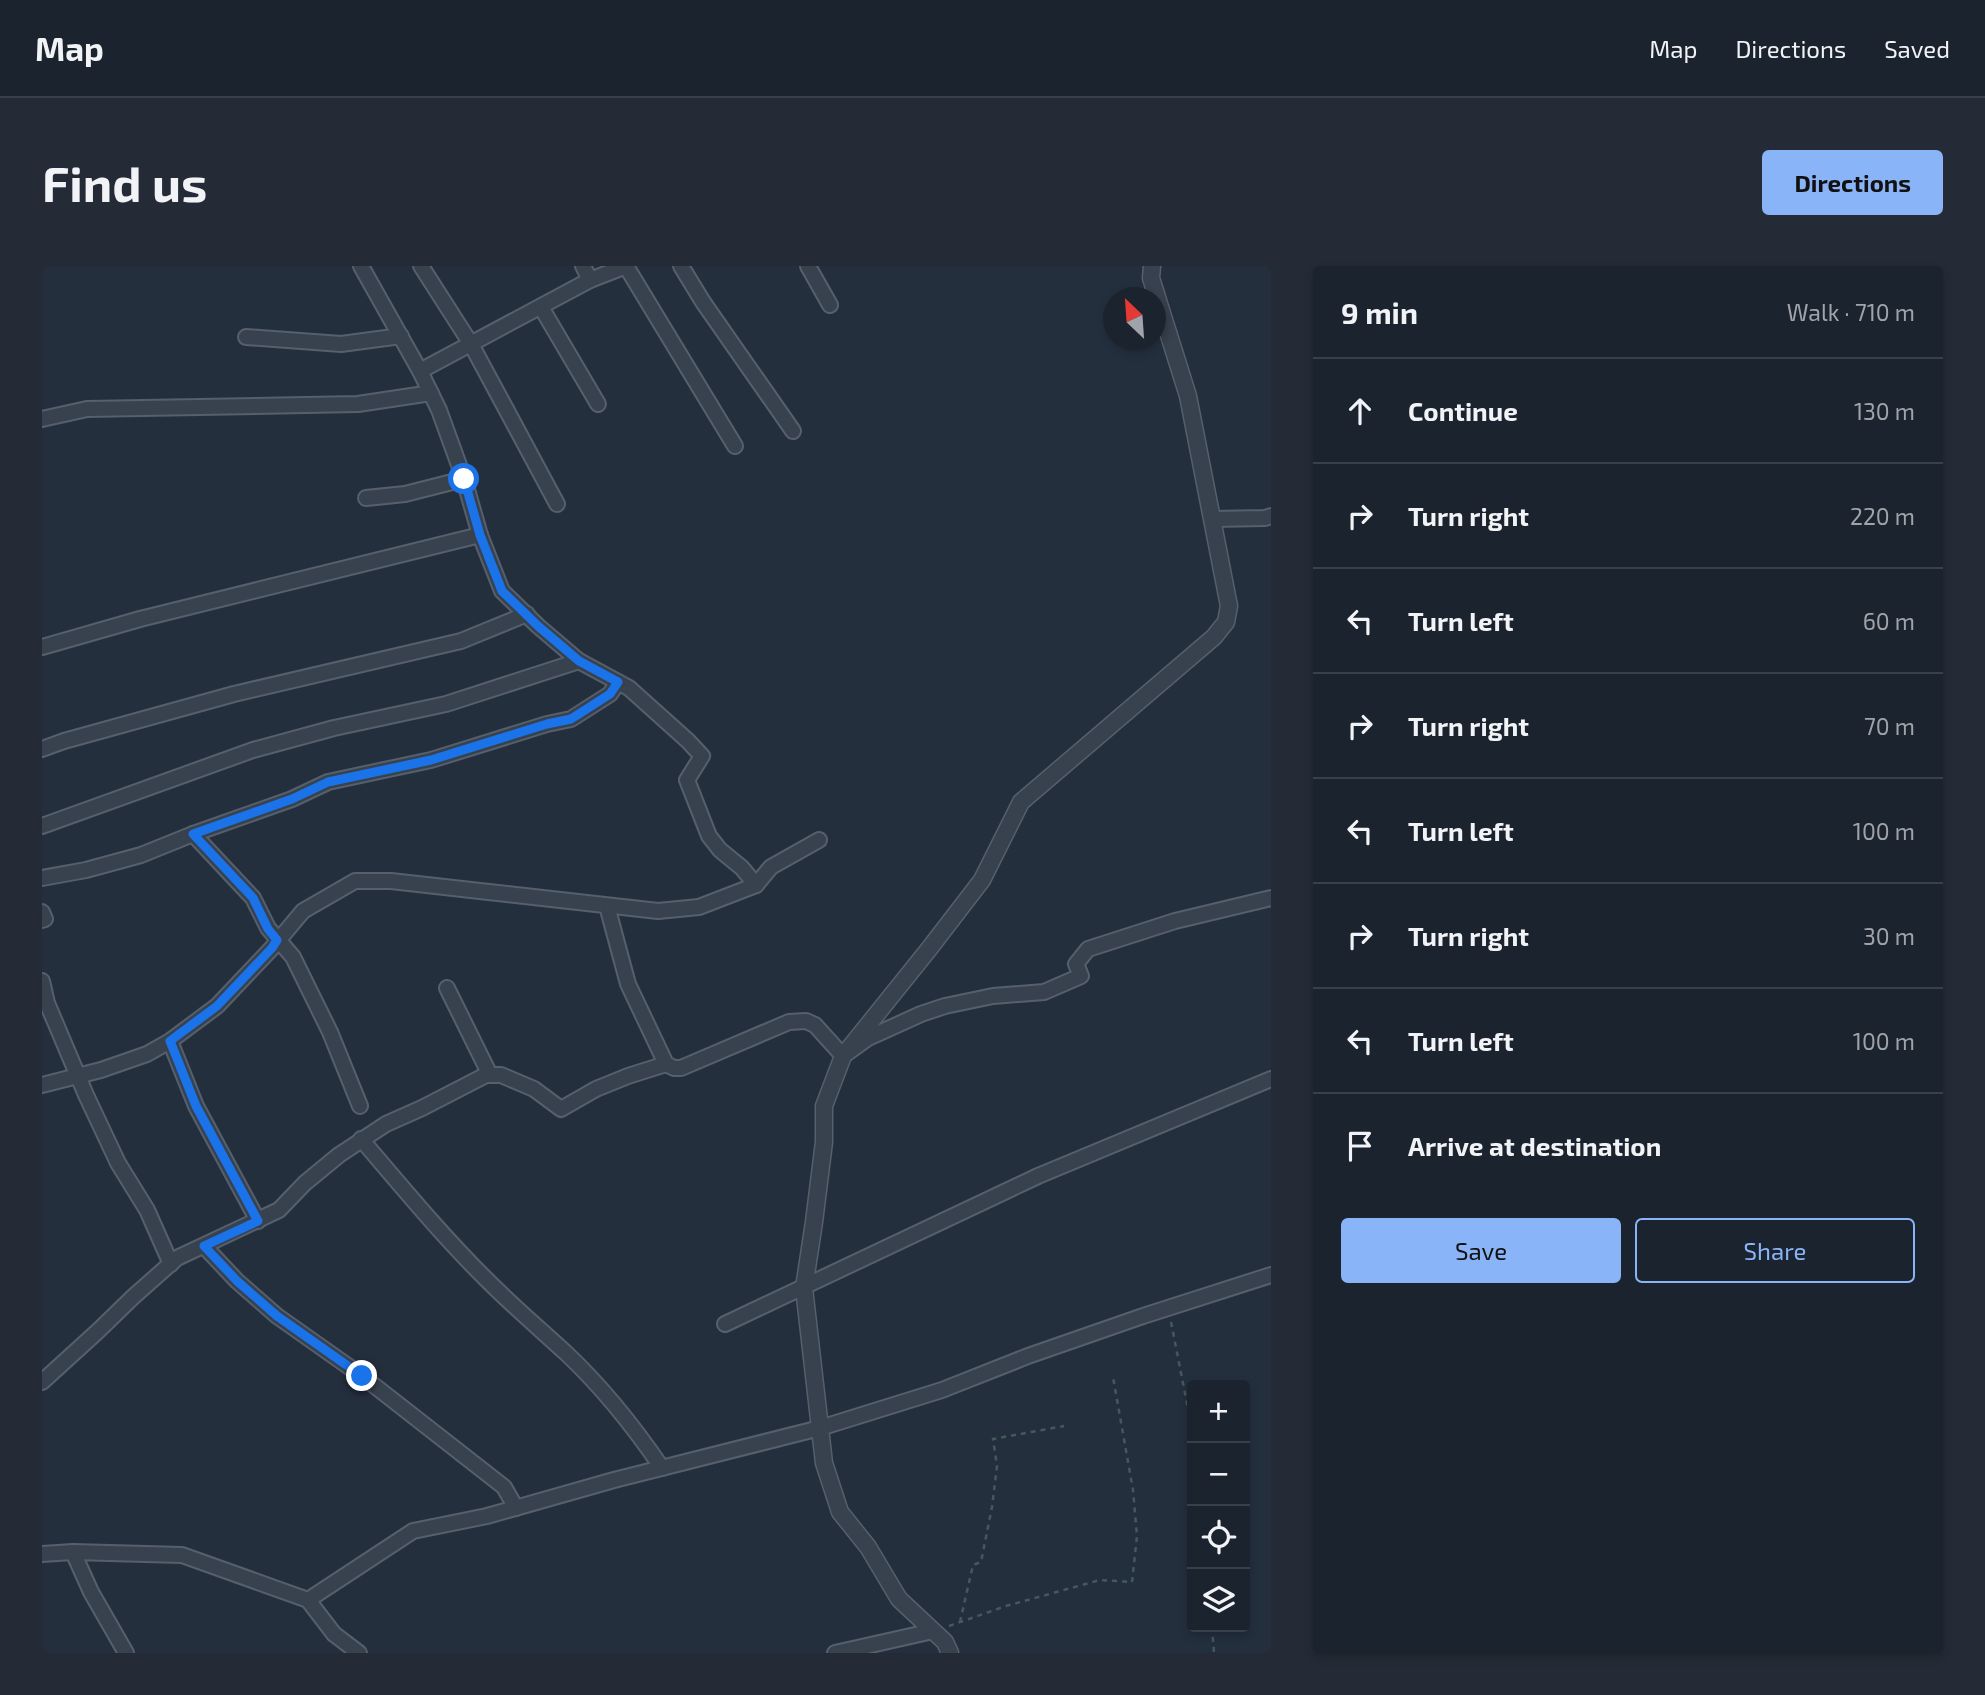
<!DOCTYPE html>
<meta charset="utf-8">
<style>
:root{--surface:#1b232e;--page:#242b36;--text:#f1f3f6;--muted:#a0a4aa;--line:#39404a;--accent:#8ab4f8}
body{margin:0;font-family:"Exo 2",sans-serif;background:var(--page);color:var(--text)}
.controls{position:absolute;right:21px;bottom:21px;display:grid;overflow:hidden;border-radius:7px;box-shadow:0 4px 10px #0003}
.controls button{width:63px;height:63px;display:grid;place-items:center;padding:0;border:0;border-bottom:2px solid var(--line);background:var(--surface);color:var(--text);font:35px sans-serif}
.compass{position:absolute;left:1061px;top:21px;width:63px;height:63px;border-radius:50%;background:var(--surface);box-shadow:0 4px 10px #0003;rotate:335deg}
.stop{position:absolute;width:21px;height:21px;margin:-16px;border:5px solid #1a73e8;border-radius:50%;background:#fff}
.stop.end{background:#1a73e8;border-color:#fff;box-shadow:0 2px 7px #0008}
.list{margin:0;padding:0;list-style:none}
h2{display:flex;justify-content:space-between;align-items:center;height:91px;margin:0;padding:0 28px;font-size:30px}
h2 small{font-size:23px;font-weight:400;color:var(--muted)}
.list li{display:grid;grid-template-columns:46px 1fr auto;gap:21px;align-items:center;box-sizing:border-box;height:105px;padding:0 28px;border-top:2px solid var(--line)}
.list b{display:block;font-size:26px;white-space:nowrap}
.list em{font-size:23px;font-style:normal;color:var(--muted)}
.actions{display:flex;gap:14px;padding:21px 28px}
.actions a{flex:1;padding:16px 0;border:2px solid var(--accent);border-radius:7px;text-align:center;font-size:24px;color:var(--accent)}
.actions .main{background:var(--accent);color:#111}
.icon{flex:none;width:38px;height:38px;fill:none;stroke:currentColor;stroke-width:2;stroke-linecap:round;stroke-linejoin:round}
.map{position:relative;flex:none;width:1229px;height:1387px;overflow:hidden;border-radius:7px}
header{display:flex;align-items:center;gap:42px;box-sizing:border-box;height:98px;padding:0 35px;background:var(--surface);border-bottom:2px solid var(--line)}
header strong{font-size:33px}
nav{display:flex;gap:38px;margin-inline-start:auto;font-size:24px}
.intro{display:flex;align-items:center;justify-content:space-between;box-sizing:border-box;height:168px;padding:0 42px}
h1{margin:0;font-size:49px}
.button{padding:18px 32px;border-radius:7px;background:var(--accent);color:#111;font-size:24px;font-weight:700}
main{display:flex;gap:42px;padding:0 42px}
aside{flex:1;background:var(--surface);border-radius:7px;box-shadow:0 4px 10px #0003}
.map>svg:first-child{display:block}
</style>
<header>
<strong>Map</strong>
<nav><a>Map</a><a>Directions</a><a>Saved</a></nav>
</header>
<div class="intro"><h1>Find us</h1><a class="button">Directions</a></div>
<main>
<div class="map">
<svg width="1229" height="1387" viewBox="0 0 1229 1387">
<rect width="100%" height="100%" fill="#242f3e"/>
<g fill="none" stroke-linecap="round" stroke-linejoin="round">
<defs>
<g id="minor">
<polyline points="319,0 378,105 397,144 422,213 438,269 460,325 496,360 537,395 587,422 646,475 660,490 645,514 667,570 678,584 700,602 714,619"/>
<polyline points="379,0 429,78 515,238"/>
<polyline points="541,0 548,14"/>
<polyline points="584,0 693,180"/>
<polyline points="639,0 661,36 751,165"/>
<polyline points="766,0 788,39"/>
<polyline points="499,41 556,138"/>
<polyline points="204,71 299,78 359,70"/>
<polyline points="378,105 548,14 584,0"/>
<polyline points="0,153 45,143 316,138 389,127"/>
<polyline points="324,232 363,228 422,213"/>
<polyline points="1170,253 1223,252 1229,250"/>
<polyline points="0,381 98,353 438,269"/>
<polyline points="0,483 22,475 192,428 419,375 485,348"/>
<polyline points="0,560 211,484 292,462 404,438 537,395"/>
<polyline points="151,568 211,632 226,662 251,691 288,766 318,840"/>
<polyline points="0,612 44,604 99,589 151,568 250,533 286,516 389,494 505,458 529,453 568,428 576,416"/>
<polyline points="565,640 586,718 624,798 632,802 639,802 747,756 764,755 773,759 801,790 826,772 879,748 903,740 951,730 1002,726 1039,710 1034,698 1046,683 1133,655 1229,632"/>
<polyline points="0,646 3,653 0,654"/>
<polyline points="0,715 5,737 44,829 76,897 105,944 129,998"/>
<polyline points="405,722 448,809"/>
<polyline points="128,775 154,840 216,955"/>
<polyline points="0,819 59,804 105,788 128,775 175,740 230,682 261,645 313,615 349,615 616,645 657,641 714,619 729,601 777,574"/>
<path d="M319,873C361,922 401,971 447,1016C472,1041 499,1064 525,1088C561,1122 592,1161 620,1202"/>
<polyline points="162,980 195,1015 235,1050 320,1110 462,1221 474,1242"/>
<polyline points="683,1058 996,910 1229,813"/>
<polyline points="0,1116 56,1065 91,1031 135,992 237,944 263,917 297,889 344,858 380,842 444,809 459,809 492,823 519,843 554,823 586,810 624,798"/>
<polyline points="31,1286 49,1326 84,1387"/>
<polyline points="0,1288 31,1286 140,1289 266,1334 292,1368 317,1387"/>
<polyline points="266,1334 371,1265 445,1250 572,1214 778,1162 900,1124 986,1090 1101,1050 1229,1009"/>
<polyline points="793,1387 891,1365"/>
</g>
<polyline id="tertiary" points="908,1387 903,1376 857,1333 826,1281 798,1246 782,1197 762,1022 772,956 782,876 782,840 801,790 887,683 940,614 979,536 1172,371 1184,356 1187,340 1146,130 1109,12 1110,0"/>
</defs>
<use href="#minor" stroke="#565f6c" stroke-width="18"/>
<use href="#tertiary" stroke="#565f6c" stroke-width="19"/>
<g stroke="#44595c" stroke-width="2.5" stroke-dasharray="5 5" stroke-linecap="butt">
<polyline points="1129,1056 1150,1163"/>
<polyline points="918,1356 931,1299 939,1296 950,1241 955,1200 951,1173 1022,1160"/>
<polyline points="907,1360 964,1340 1058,1314 1090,1316 1095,1270 1091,1224 1071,1111"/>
<polyline points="1170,1361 1172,1387"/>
</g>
<use href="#minor" stroke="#38414e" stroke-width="14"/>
<use href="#tertiary" stroke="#38414e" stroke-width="16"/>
</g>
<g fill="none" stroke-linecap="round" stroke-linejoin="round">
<polyline stroke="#1a73e8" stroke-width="9" points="320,1110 235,1050 195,1015 162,980 216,955 154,840 128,775 175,740 230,682 235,674 226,663 211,632 151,568 250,533 286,516 389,494 505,458 529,453 568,428 576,416 537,395 496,360 460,325 438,269 422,213"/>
</g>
</svg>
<div class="controls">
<button>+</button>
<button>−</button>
<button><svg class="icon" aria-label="locate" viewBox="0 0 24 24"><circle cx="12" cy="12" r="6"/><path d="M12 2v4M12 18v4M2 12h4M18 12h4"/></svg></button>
<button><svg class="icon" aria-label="layers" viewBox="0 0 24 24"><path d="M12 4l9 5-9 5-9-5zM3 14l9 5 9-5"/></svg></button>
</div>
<svg class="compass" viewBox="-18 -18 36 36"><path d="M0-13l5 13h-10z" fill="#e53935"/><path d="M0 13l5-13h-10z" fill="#a0a4aa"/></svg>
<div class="stop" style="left:422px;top:213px"></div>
<div class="stop end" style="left:320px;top:1110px"></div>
</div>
<aside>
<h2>9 min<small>Walk · 710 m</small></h2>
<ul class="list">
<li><svg class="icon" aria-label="ahead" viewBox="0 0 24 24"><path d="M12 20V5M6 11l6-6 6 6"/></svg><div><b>Continue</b></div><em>130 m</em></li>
<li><svg class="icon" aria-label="right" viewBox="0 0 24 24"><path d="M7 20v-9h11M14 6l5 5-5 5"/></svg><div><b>Turn right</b></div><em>220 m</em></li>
<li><svg class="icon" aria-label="left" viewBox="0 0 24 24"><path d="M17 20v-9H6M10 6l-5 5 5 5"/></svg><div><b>Turn left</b></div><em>60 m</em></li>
<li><svg class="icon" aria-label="right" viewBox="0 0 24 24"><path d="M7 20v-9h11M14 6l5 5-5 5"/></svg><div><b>Turn right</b></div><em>70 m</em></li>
<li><svg class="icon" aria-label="left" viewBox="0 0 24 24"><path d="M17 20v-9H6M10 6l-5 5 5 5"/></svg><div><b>Turn left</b></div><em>100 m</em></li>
<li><svg class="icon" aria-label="right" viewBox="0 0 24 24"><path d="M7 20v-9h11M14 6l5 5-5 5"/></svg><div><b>Turn right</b></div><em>30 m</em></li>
<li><svg class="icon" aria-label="left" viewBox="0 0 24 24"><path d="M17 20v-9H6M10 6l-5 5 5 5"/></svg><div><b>Turn left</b></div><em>100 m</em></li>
<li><svg class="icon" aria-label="arrive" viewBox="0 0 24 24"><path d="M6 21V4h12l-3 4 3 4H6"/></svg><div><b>Arrive at destination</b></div></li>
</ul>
<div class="actions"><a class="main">Save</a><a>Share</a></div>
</aside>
</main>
